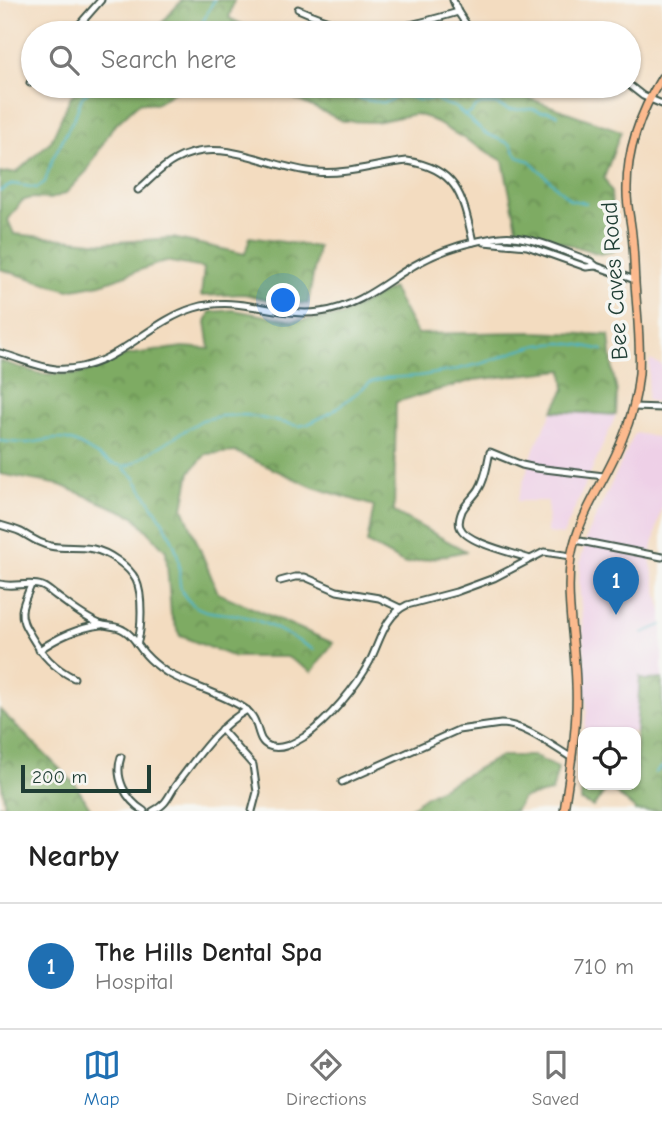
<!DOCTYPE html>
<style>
:root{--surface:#fff;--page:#f6f6f6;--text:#222;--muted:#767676;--line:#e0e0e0;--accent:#1f6fb2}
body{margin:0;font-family:"Comic Neue",sans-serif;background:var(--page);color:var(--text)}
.controls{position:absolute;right:21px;bottom:21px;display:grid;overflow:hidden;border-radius:14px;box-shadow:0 2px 5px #0004}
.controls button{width:63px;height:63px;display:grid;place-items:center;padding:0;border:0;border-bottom:2px solid var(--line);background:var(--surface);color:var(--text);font:35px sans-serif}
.scale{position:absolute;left:21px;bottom:18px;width:130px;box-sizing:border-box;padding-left:7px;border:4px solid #1f3d34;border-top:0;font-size:19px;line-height:24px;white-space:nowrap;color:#1f3d34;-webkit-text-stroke:5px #f6f6f2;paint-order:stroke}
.you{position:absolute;left:284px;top:301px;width:24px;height:24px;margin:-18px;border:5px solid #fff;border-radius:50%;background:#1a73e8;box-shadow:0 0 0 10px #1a73e833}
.badge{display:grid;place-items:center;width:46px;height:46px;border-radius:50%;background:var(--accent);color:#fff;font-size:23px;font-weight:700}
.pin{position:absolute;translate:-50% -58px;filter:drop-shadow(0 2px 4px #0008)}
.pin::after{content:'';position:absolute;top:37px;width:24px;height:21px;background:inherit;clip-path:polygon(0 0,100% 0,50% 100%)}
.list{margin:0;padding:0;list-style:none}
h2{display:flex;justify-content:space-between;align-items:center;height:91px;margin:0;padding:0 28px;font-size:30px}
h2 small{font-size:23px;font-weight:400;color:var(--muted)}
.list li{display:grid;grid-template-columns:46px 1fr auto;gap:21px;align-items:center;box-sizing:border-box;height:126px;padding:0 28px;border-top:2px solid var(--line)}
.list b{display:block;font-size:26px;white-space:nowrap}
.list p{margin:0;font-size:23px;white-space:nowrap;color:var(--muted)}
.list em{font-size:23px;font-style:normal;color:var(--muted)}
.icon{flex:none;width:38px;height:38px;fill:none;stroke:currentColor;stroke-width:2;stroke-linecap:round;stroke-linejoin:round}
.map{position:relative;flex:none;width:662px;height:811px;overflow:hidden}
.search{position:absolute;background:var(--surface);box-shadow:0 2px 5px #0004;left:21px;right:21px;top:21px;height:77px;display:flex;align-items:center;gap:18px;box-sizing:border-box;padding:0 24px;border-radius:38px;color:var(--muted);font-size:26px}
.sheet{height:217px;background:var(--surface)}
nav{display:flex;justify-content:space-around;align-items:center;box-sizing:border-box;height:98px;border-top:2px solid var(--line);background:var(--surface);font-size:19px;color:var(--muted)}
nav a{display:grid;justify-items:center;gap:4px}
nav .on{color:var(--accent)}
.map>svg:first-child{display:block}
</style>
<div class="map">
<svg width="662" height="811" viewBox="0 0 662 811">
<defs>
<pattern id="forest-crowns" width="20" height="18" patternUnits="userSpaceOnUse" patternTransform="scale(1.75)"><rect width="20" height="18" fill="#7eab63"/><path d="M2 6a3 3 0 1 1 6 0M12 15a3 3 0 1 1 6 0" fill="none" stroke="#678c52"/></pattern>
</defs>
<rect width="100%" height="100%" fill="#f6f6f2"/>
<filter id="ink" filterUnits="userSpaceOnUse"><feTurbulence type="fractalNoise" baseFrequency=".0143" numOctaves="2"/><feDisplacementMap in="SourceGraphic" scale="14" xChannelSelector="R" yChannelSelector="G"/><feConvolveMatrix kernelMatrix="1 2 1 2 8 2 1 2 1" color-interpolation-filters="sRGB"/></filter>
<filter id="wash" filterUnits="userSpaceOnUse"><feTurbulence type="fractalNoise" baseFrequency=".00686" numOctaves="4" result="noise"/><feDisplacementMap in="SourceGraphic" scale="28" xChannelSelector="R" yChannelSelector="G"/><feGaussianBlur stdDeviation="1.57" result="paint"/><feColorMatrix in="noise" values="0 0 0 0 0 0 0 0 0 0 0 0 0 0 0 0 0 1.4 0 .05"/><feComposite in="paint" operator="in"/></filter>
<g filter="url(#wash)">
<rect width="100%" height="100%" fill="#f3dcc0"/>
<g fill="#eed0e7">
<polygon points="650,360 662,365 662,404 647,400"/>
<polygon points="553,411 616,415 563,535 547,533 548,501 517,501 535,446"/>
<polygon points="635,433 662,438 662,509 661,509 650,559 662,613 662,679 645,680 640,677 636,732 584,732 587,712 584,645 579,583 580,562 588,534"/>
</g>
<g fill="url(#forest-crowns)" stroke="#4e744c" stroke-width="2">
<polygon points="182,0 234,0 229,18 259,33 153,33"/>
<polygon points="86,86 184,86 155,104 140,102 112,128 87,171 66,193 51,199 31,198 22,201 8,220 14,234 103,243 173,238 245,254 250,237 318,247 308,304 274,301 244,294 201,296 204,268 165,261 101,284 68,290 0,269 0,173 17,172 51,141 71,96"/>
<polygon points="267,86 494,86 621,131 604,178 611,191 614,251 600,254 535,234 518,232 503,161 428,118 415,114 376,122 343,121"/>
<polygon points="392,288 417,334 532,332 609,335 613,373 617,392 616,415 553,411 565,389 563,370 474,380 396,402 394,512 466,551 405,564 367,543 374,506 313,487 236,452 206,454 190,472 183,508 218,593 333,643 312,672 287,657 234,657 180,636 171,615 166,551 134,516 60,485 0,474 0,361 41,374 78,374 102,367 126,355 183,347 210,349 206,322 210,312 234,310 293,321 341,316"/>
<polygon points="640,677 645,680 662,679 662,811 635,811 634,808 608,787 593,807 581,801 583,772 583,785 636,785 636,732"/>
<polygon points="0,710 75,784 92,811 57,811 54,808 29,811 0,811 0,805 5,807 0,772"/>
<polygon points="501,756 533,756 558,768 552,792 523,798 515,811 406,811 426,796"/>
</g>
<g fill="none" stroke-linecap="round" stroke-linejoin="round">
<g stroke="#49b3c7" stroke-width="2">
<polyline points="199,32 215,24 245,28 254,33"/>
<polyline points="197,33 214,0"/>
<path d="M339,86C349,96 360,100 374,101C378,101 382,103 385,102C391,102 395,96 401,95C409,94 414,101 422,100C426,100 430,99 434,98L442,103L455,107L485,133L510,144L518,157L530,161L570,200L586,203"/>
<polyline points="464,115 471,113 474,108 481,104 495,104 509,110 533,109 541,112 548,111 558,115"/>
<polyline points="0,191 13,184 37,188 45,182 52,160 76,114 82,97 94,86"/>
<path d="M0,441C9,442 18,443 27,443C42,442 57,436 71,441C90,447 111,470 130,465L202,420L221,416L246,415L299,426L308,424L332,412L371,382L386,378L419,376L450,371L484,363L517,351L538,345L562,343L580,345L603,350"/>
<path d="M124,468L134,477C149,501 172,530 178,557C182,576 174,587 190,602C205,617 228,611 246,617C271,624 292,637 314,650"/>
<polyline points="643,633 662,625"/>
<polyline points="655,773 662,767"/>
</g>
</g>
</g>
<g filter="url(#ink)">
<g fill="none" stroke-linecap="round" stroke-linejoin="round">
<defs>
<g id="minor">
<polyline points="453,0 458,12 472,33"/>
<path d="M298,9C363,38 391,32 458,12"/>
<polyline points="72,33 101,0"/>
<polyline points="30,83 33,79"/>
<polyline points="629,85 643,96 662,104"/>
<path d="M138,190C150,180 161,167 175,160C221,134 270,169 316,172C347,175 377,164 407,161C459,169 463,198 473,242"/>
<polyline points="484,242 527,246 586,267 596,266"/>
<path d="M0,353C19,358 37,367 56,369C112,373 145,323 194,308C239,294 277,318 320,312C351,308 375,291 400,274C424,258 449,247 478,241C490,239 501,235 514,237C540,240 565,252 590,261L596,266L635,280"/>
<polyline points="633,407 662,408"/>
<path d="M0,525C7,527 14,529 21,532C32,538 35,542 50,546C64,549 79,546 93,549C108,552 129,566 136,580C143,594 142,630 137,644"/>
<polyline points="575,540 662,557"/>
<path d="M530,559C514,553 466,543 460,527C458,522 460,516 462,511C466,503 474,497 479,489C486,478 487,464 490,452L522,465L536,468L604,476"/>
<polyline points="280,581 295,577 305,577 337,591 379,598 400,608"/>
<path d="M0,584C13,588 29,581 42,586C47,588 51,592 55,595C69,605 84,618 100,624C109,627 117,625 125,631C134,636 139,648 146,655C152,662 159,667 166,672C191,687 219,692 244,708C262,720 254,740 269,746C280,751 294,743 304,737C328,721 357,686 370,661C380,641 385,615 407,605L456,592L494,578L544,552L571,556"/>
<path d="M31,585C28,593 23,602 22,611C21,621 27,629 31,636C42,655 54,668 74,678"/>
<path d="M39,650C59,637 77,628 101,625"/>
<polyline points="221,729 253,765 257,792 252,811"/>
<path d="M121,757C114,778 126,800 144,811"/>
<path d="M342,782L458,730L501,724C524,724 552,746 572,758"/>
<path d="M153,811C169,803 168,795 178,782C198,756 218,726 247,710"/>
</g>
<path id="major" d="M564,811C570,769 578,727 576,684C575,642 565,599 571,557C578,515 607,479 622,440C631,419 637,396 639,373C641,343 637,313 635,283C634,267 634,251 632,235C631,221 627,207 627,193C626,152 641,111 662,77"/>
</defs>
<use href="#minor" stroke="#3f5549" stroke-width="9"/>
<use href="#major" stroke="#3f5549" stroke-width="10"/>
<use href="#minor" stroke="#fff" stroke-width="5"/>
<use href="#major" stroke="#fcba8e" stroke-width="7"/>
</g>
</g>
<g text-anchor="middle" stroke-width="7" stroke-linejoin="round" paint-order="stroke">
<g font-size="23" fill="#1f3d34" stroke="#f6f6f2">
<text transform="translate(614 281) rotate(-94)" y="8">Bee Caves Road</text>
</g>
</g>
</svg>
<div class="controls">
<button><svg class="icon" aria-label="locate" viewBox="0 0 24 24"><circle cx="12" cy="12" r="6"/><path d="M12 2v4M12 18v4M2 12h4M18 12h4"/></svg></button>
</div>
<div class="scale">200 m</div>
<div class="you"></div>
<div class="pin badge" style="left:616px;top:615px">1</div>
<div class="search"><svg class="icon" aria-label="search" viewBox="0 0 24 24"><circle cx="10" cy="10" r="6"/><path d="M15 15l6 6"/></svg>Search here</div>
</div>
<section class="sheet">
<h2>Nearby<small></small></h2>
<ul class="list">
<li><span class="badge">1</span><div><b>The Hills Dental Spa</b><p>Hospital</p></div><em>710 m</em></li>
</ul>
</section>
<nav>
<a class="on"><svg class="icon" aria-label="map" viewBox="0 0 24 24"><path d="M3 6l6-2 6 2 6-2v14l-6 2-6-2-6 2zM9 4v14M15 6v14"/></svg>Map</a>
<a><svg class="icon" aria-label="directions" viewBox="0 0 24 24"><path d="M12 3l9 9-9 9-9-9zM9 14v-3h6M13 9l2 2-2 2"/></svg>Directions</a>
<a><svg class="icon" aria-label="saved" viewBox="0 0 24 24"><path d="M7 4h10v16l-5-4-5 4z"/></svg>Saved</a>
</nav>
